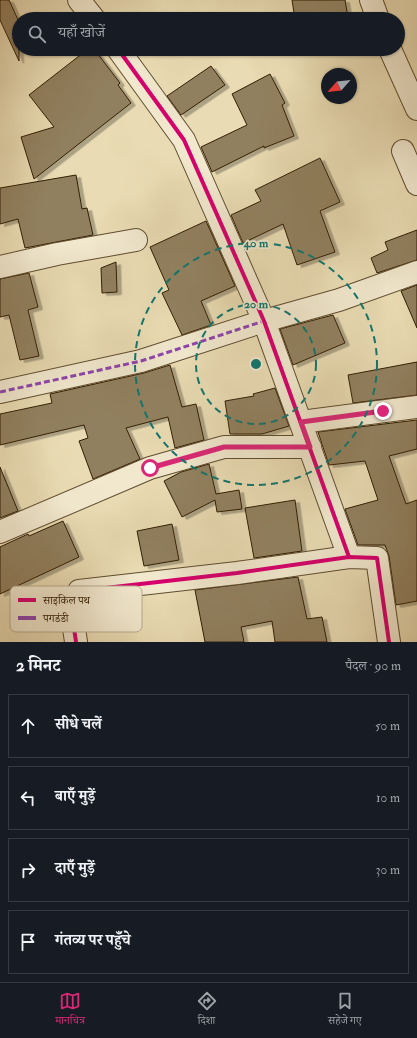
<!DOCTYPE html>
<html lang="hi">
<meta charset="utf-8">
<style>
:root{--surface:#171b24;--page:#20242c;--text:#f1f3f6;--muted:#9ea1a6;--line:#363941;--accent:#db2777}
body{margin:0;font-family:"IM FELL Double Pica","Noto Serif Devanagari",serif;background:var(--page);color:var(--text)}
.compass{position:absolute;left:321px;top:68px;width:36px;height:36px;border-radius:50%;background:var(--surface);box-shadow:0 1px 3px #0004;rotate:243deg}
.stop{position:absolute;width:12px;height:12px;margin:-9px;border:3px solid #db2777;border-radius:50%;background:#fff}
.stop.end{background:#db2777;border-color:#fff;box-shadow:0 1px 4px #0008}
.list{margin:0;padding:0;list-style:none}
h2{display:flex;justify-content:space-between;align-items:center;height:52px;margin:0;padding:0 16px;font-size:17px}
h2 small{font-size:13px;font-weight:400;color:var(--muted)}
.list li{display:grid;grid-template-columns:26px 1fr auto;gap:12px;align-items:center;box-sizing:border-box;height:64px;margin:0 8px 8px;padding:0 8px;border:1px solid var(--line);border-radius:0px}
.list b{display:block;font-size:15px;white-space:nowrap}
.list em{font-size:13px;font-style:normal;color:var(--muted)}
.icon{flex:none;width:22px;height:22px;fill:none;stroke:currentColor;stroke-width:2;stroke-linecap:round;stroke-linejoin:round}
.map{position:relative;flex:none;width:417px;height:642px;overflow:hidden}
.search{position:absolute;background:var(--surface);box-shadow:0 1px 3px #0004;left:12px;right:12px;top:12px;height:44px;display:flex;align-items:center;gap:10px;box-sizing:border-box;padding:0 14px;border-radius:22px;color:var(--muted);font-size:15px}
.sheet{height:340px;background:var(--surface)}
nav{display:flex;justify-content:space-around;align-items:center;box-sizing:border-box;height:56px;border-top:1px solid var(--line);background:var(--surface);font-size:11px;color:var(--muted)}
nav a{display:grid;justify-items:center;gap:2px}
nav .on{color:var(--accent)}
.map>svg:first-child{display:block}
</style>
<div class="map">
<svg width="417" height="642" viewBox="0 0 417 642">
<defs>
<filter id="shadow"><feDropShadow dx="4.5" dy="2.5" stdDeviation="0" flood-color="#0004"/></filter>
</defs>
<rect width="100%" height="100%" fill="#e9dbb3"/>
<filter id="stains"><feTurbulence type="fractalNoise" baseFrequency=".005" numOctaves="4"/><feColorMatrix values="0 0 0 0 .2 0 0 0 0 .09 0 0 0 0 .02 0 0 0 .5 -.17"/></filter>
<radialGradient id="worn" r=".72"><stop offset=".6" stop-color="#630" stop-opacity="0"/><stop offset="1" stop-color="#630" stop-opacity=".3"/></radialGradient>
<g fill="#91805f" stroke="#321e03" filter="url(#shadow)">
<polygon points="0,0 9,0 19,22 19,61 0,20"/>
<polygon points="292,0 345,0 348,17 337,19 295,19"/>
<polygon points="88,49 94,49 120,83 118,85 131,103 34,179 21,137 54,127 29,95"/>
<polygon points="211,66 225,85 181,115 167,96"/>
<polygon points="270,74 285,103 282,105 294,136 264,148 264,146 212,172 201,147 247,125 232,94"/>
<polygon points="320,158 340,202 320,211 335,252 297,265 283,224 243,243 231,215 261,201 255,190"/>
<polygon points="76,175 82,209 87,208 93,235 25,248 18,219 0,224 0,188"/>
<polygon points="206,221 235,286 201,301 211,325 182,335 162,293 169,290 150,247"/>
<polygon points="417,230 417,260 377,273 371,258 388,250 385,242"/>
<polygon points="116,262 117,292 102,293 101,268"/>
<polygon points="29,273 38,307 28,310 39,356 20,360 9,315 0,317 0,279"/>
<polygon points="417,285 417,328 401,291"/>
<polygon points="333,315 345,343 293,365 280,329"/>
<polygon points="417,362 417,395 353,403 348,375"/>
<polygon points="170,365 182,407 196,404 204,440 175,448 168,417 126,428 140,459 93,479 79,441 88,438 84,425 0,445 0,414 52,403 50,394 144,373"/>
<polygon points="275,388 289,426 262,434 230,434 225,401 254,396 253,394"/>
<polygon points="417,420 417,449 389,456 406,504 417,500 417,601 396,605 389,556 385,545 358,545 345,509 378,500 365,461 329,465 318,432"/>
<polygon points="209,464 216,494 239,490 242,509 217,512 215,500 182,517 164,481 181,472"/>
<polygon points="0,467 18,511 0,518"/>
<polygon points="295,500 302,551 254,558 245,508"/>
<polygon points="63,521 79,557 0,594 0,547 28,534 29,536"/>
<polygon points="172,524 179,560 144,566 137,531"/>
<polygon points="298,577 307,619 322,617 327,642 275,642 272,621 241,627 244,642 205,642 195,590"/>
</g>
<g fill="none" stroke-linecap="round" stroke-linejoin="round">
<defs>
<g id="minor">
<polyline points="79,0 94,19"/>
<polyline points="371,0 378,19"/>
<polyline points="118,49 184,140 264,321 349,557"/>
<polyline points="390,49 417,109"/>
<polyline points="403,151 417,184"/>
<polyline points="0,267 57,254 136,240"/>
<polyline points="0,392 141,361 264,321 339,300 417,272"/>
<polyline points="301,422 417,407"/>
<polyline points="0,532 150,468 224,447 310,447"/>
<path d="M76,642C74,625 68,607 79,591L237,573L349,557L377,558L389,642"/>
</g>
</defs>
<use href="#minor" stroke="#604d2f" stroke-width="24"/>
<use href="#minor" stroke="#f1e8ce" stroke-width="22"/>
<polyline stroke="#8e44ad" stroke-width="3" stroke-dasharray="6 3" stroke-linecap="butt" points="0,392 141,361 264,321"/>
<defs>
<g id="cycleway">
<polyline points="118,49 184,140 264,321 349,557"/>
<path d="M76,642C74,625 68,607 79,591L237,573L349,557L377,558L389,642"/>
</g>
</defs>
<use href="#cycleway" stroke="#f1e8ce" stroke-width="6"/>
<use href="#cycleway" stroke="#d6006c" stroke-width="4"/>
</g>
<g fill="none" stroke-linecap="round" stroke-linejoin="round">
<polyline stroke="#db2777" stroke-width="5" points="150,468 224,447 310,447 301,422 383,411"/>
</g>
<g fill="none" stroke="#0f766e" stroke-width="2" stroke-dasharray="7 5">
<circle cx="256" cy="364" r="60"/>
<circle cx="256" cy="364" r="121"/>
</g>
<rect x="10" y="586" width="132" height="46" rx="6" fill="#f1e8ce" stroke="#b8ab91" stroke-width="1"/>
<rect x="18" y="598" width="18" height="4" fill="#d6006c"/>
<rect x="18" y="616" width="18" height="4" fill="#8e44ad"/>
<g font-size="11" fill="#321e03">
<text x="43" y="604">साइकिल पथ</text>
<text x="43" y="622">पगडंडी</text>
</g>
<circle cx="256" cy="364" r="6" fill="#0f766e" stroke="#f1e8ce" stroke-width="2"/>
<g font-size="12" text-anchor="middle" font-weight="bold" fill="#0f766e" stroke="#f1e8ce" stroke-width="3.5" stroke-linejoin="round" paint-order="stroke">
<text x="256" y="247">40 m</text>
<text x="256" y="308">20 m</text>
</g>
<rect width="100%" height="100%" filter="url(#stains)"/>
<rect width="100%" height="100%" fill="url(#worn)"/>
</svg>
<svg class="compass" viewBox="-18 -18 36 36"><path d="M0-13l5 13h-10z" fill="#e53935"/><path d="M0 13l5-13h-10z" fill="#9ea1a6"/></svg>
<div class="stop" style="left:150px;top:468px"></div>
<div class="stop end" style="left:383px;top:411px"></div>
<div class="search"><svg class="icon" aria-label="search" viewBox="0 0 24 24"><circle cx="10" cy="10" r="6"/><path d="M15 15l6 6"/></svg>यहाँ खोजें</div>
</div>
<section class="sheet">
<h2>2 मिनट<small>पैदल · 90 m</small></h2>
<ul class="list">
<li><svg class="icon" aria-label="ahead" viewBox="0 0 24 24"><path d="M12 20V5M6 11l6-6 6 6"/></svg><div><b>सीधे चलें</b></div><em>50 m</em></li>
<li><svg class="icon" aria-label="left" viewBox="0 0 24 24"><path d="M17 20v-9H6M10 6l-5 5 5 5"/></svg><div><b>बाएँ मुड़ें</b></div><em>10 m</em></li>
<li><svg class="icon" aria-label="right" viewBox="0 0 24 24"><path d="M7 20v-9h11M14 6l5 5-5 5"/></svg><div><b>दाएँ मुड़ें</b></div><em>30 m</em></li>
<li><svg class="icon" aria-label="arrive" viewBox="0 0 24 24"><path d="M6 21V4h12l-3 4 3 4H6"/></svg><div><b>गंतव्य पर पहुँचे</b></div></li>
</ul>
</section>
<nav>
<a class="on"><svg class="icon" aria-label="map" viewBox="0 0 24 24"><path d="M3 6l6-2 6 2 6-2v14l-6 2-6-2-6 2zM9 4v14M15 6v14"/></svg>मानचित्र</a>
<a><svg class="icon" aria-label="directions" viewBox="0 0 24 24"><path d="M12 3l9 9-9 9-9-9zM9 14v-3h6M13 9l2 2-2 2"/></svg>दिशा</a>
<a><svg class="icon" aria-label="saved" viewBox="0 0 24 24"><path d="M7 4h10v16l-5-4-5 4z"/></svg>सहेजे गए</a>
</nav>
